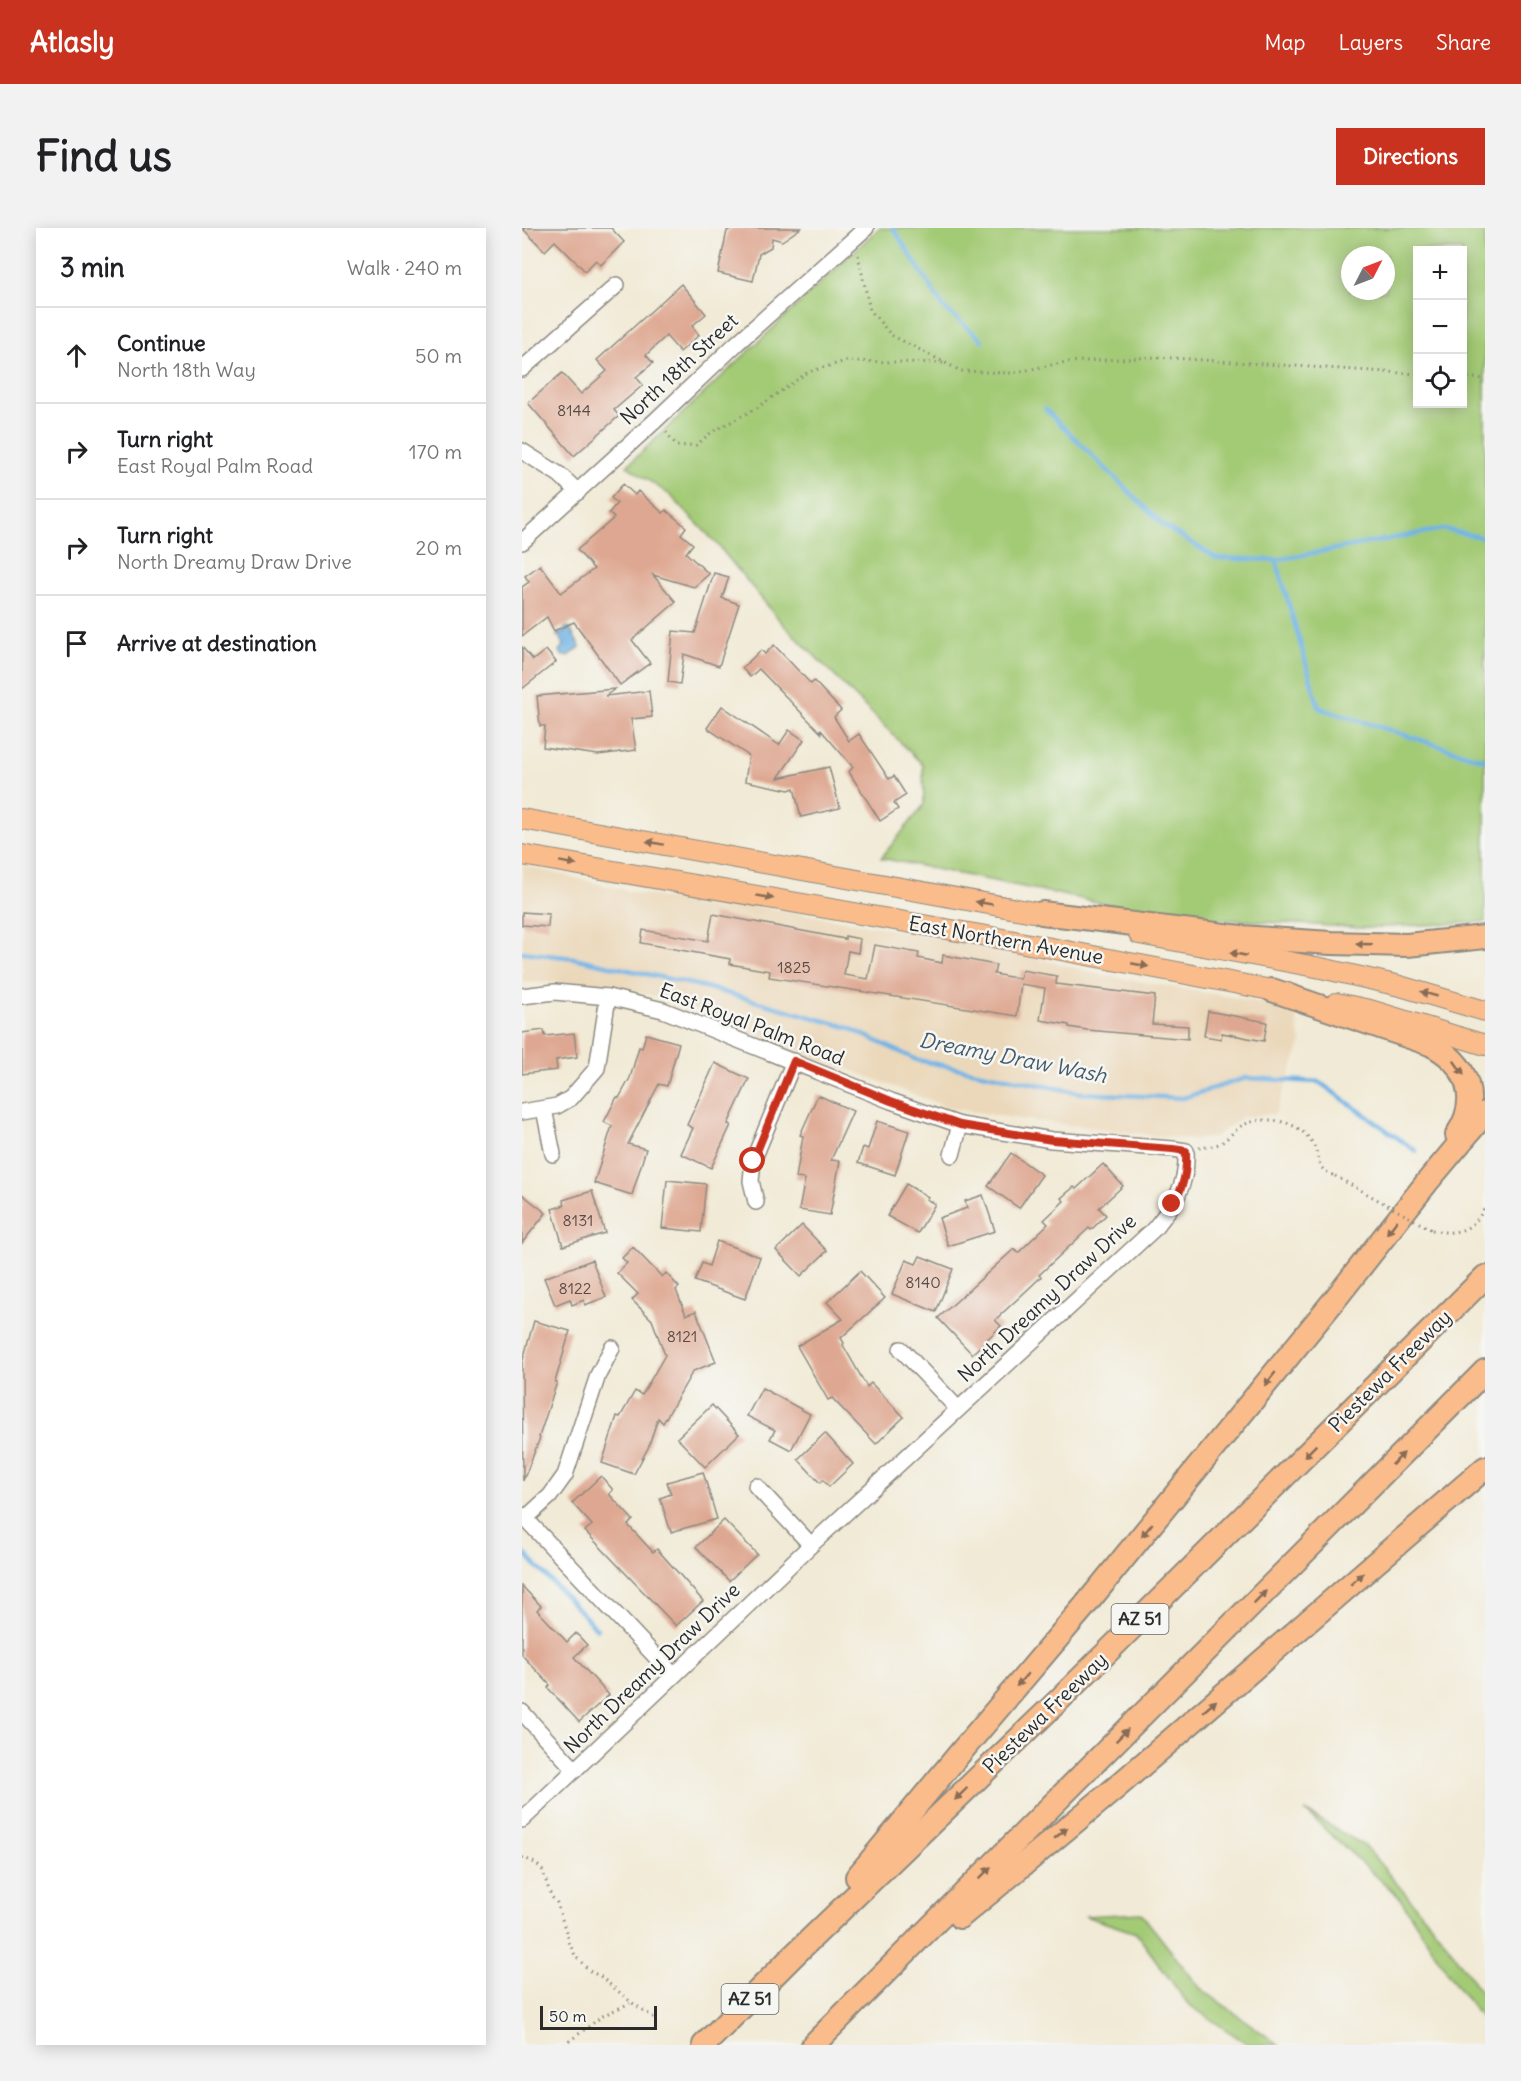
<!DOCTYPE html>
<meta charset="utf-8">
<style>
:root{--surface:#fff;--page:#f2f2f2;--text:#202124;--muted:#757577;--line:#e0e0e0;--accent:#c8321e}
body{margin:0;font-family:Delius,sans-serif;background:var(--page);color:var(--text)}
.controls{position:absolute;right:18px;top:18px;display:grid;overflow:hidden;border-radius:0px;box-shadow:0 3px 15px #0003}
.controls button{width:54px;height:54px;display:grid;place-items:center;padding:0;border:0;border-bottom:2px solid var(--line);background:var(--surface);color:var(--text);font:30px sans-serif}
.compass{position:absolute;left:819px;top:18px;width:54px;height:54px;border-radius:50%;background:var(--surface);box-shadow:0 3px 15px #0003;rotate:48deg}
.scale{position:absolute;left:18px;bottom:15px;width:117px;box-sizing:border-box;padding-left:6px;border:3px solid #2b2b2b;border-top:0;font-size:16px;line-height:21px;white-space:nowrap;color:#2b2b2b;-webkit-text-stroke:4px #f6f6f2;paint-order:stroke}
.stop{position:absolute;width:18px;height:18px;margin:-14px;border:4px solid #c8321e;border-radius:50%;background:#fff}
.stop.end{background:#c8321e;border-color:#fff;box-shadow:0 2px 6px #0008}
.list{margin:0;padding:0;list-style:none}
h2{display:flex;justify-content:space-between;align-items:center;height:78px;margin:0;padding:0 24px;font-size:26px}
h2 small{font-size:20px;font-weight:400;color:var(--muted)}
.list li{display:grid;grid-template-columns:39px 1fr auto;gap:18px;align-items:center;box-sizing:border-box;height:96px;padding:0 24px;border-top:2px solid var(--line)}
.list b{display:block;font-size:22px;white-space:nowrap}
.list p{margin:0;font-size:20px;white-space:nowrap;color:var(--muted)}
.list em{font-size:20px;font-style:normal;color:var(--muted)}
.icon{flex:none;width:33px;height:33px;fill:none;stroke:currentColor;stroke-width:2;stroke-linecap:round;stroke-linejoin:round}
.map{position:relative;flex:none;width:963px;height:1817px;overflow:hidden;border-radius:0px}
header{display:flex;align-items:center;gap:36px;box-sizing:border-box;height:84px;padding:0 30px;background:var(--accent);color:#fff}
header strong{font-size:28px}
nav{display:flex;gap:33px;margin-inline-start:auto;font-size:21px}
.intro{display:flex;align-items:center;justify-content:space-between;box-sizing:border-box;height:144px;padding:0 36px}
h1{margin:0;font-size:42px}
.button{padding:15px 27px;border-radius:0px;background:var(--accent);color:#fff;font-size:21px;font-weight:700}
main{display:flex;gap:36px;padding:0 36px}
aside{flex:1;background:var(--surface);border-radius:0px;box-shadow:0 3px 15px #0003}
.map>svg:first-child{display:block}
</style>
<header>
<strong>Atlasly</strong>
<nav><a>Map</a><a>Layers</a><a>Share</a></nav>
</header>
<div class="intro"><h1>Find us</h1><a class="button">Directions</a></div>
<main>
<aside>
<h2>3 min<small>Walk · 240 m</small></h2>
<ul class="list">
<li><svg class="icon" aria-label="ahead" viewBox="0 0 24 24"><path d="M12 20V5M6 11l6-6 6 6"/></svg><div><b>Continue</b><p>North 18th Way</p></div><em>50 m</em></li>
<li><svg class="icon" aria-label="right" viewBox="0 0 24 24"><path d="M7 20v-9h11M14 6l5 5-5 5"/></svg><div><b>Turn right</b><p>East Royal Palm Road</p></div><em>170 m</em></li>
<li><svg class="icon" aria-label="right" viewBox="0 0 24 24"><path d="M7 20v-9h11M14 6l5 5-5 5"/></svg><div><b>Turn right</b><p>North Dreamy Draw Drive</p></div><em>20 m</em></li>
<li><svg class="icon" aria-label="arrive" viewBox="0 0 24 24"><path d="M6 21V4h12l-3 4 3 4H6"/></svg><div><b>Arrive at destination</b></div></li>
</ul>
</aside>
<div class="map">
<svg width="963" height="1817" viewBox="0 0 963 1817">
<rect width="100%" height="100%" fill="#f6f6f2"/>
<filter id="ink" filterUnits="userSpaceOnUse"><feTurbulence type="fractalNoise" baseFrequency=".0167" numOctaves="2"/><feDisplacementMap in="SourceGraphic" scale="12" xChannelSelector="R" yChannelSelector="G"/><feConvolveMatrix kernelMatrix="1 2 1 2 8 2 1 2 1" color-interpolation-filters="sRGB"/></filter>
<filter id="wash" filterUnits="userSpaceOnUse"><feTurbulence type="fractalNoise" baseFrequency=".008" numOctaves="4" result="noise"/><feDisplacementMap in="SourceGraphic" scale="24" xChannelSelector="R" yChannelSelector="G"/><feGaussianBlur stdDeviation="1.35" result="paint"/><feColorMatrix in="noise" values="0 0 0 0 0 0 0 0 0 0 0 0 0 0 0 0 0 1.4 0 .05"/><feComposite in="paint" operator="in"/></filter>
<g filter="url(#wash)">
<rect width="100%" height="100%" fill="#f1ead6"/>
<polygon fill="#ebd8ba" points="0,637 101,662 199,682 204,673 462,717 580,747 772,780 779,815 753,886 721,889 692,909 669,912 500,891 427,880 145,771 79,756 0,754"/>
<g fill="#a3ca75" stroke="#677a50" stroke-width="1.5" fill-rule="evenodd">
<path d="M357,0H963V694L841,700L643,688L359,630L402,577L401,537L259,394L194,315L148,267L105,238ZM940,22V176H896V22ZM828,27H864V63H828Z"/>
<polygon points="783,1583 843,1618 919,1708 963,1770 963,1795 933,1756 877,1669"/>
<polygon points="619,1685 678,1760 757,1817 727,1817 666,1776 614,1705 563,1688"/>
</g>
<polygon fill="#6fb3e4" stroke="#4d6f88" stroke-width="1.5" points="45,399 48,401 58,419 47,428 41,428 37,423 42,417 37,408 35,408 36,405 42,405 42,402"/>
<g fill="none" stroke-linecap="round" stroke-linejoin="round">
<g stroke="#6fb3e4" stroke-width="4.5">
<polyline points="371,0 422,80 460,112"/>
<polyline points="523,181 642,298 694,330 754,332 921,301 963,310"/>
<polyline points="754,332 797,480 963,532"/>
<polyline points="0,724 52,730 183,759 325,799 395,832 559,865 661,870 724,850 797,854 894,923"/>
<polyline points="0,1323 75,1401"/>
</g>
</g>
<g id="blocks">
<g fill="#dea791">
<polygon points="0,0 89,0 102,14 79,37 74,32 63,43 33,13 23,23"/>
<polygon points="210,0 279,0 260,13 250,10 249,19 237,26 231,53 196,45 205,3"/>
<polygon points="159,56 184,86 170,98 177,107 158,124 144,108 124,127 131,135 114,149 121,157 92,182 97,188 52,228 6,175 40,145 59,166 85,143 75,132"/>
<polygon points="101,256 113,267 116,263 141,285 144,282 164,299 159,306 171,316 164,325 187,346 172,359 131,347 154,374 110,412 128,435 98,457 52,394 32,403 25,389 0,408 0,359 7,354 3,348 18,337 39,365 72,341 55,322 92,290 87,285 95,275 89,270"/>
<polygon points="192,345 207,349 200,370 217,376 197,438 162,426 158,456 146,454 151,403 173,405"/>
<polygon points="252,417 289,456 292,453 319,482 312,489 327,513 337,506 367,551 372,548 384,567 372,575 376,581 358,593 327,544 331,539 298,501 299,505 237,441 228,449 220,440 239,422 243,426"/>
<polygon points="0,419 11,432 24,422 34,434 0,461"/>
<polygon points="93,461 83,468 127,463 130,489 109,491 114,522 76,527 21,519 23,498 18,498 15,468"/>
<polygon points="200,478 257,517 267,502 282,512 256,550 307,539 318,580 279,589 272,560 267,562 223,553 227,528 185,500"/>
<polygon points="0,684 27,686 26,699 0,697"/>
<polygon points="191,686 323,711 323,708 338,711 336,725 326,723 322,747 346,751 353,717 397,725 396,730 420,735 421,727 474,737 472,746 498,751 500,742 535,748 534,756 633,768 630,796 666,798 666,811 565,802 547,799 547,797 518,792 523,760 499,756 495,788 247,749 248,743 208,736 208,731 119,715 121,702 186,713"/>
<polygon points="686,783 745,794 742,813 700,805 699,811 682,808"/>
<polygon points="22,802 23,808 52,805 55,829 34,832 35,842 0,846 0,805"/>
<polygon points="124,806 157,815 145,858 137,856 106,916 124,921 110,967 72,955 90,898 82,894 95,869 97,870 108,850 117,819 120,820"/>
<polygon points="193,835 227,851 206,896 209,897 189,940 159,926 171,900 165,897"/>
<polygon points="296,867 331,883 309,932 318,933 308,987 277,982 283,951 274,950 281,908 278,907"/>
<polygon points="355,893 387,903 373,947 336,935 341,919 346,921"/>
<polygon points="489,925 520,947 497,980 466,958"/>
<polygon points="581,936 601,958 577,980 584,987 569,1002 567,1000 517,1047 519,1049 473,1092 479,1098 450,1126 416,1090 492,1021 496,1025 526,996 522,992 542,973 539,970 552,959 554,961"/>
<polygon points="145,952 184,956 179,1004 140,1000"/>
<polygon points="384,956 406,969 404,971 413,976 396,1005 365,988"/>
<polygon points="70,963 83,1005 41,1018 30,981 43,977 41,972"/>
<polygon points="0,966 24,985 0,1015"/>
<polygon points="461,967 473,1003 426,1018 417,990 445,980 443,973"/>
<polygon points="280,997 305,1023 279,1048 254,1022"/>
<polygon points="195,1013 238,1029 223,1071 173,1053 180,1035 187,1038"/>
<polygon points="111,1019 140,1049 144,1045 157,1059 154,1062 164,1087 174,1083 194,1134 171,1143 141,1195 136,1190 126,1220 112,1246 80,1235 95,1188 98,1189 113,1163 120,1167 143,1127 130,1092 110,1072 116,1066 95,1045 105,1035 100,1030"/>
<polygon points="398,1028 431,1041 414,1084 370,1066 384,1032 394,1036"/>
<polygon points="70,1032 84,1069 63,1077 62,1072 50,1077 48,1071 33,1077 22,1050"/>
<polygon points="338,1043 363,1070 319,1110 322,1115 321,1117 345,1159 349,1155 382,1189 354,1216 310,1170 306,1172 275,1118 321,1091 305,1074"/>
<polygon points="12,1093 48,1103 33,1154 35,1154 17,1209 18,1210 1,1253 0,1135"/>
<polygon points="240,1160 288,1186 269,1222 248,1211 253,1202 225,1188"/>
<polygon points="190,1177 217,1206 183,1239 155,1210"/>
<polygon points="303,1205 331,1236 307,1259 301,1252 298,1255 276,1231"/>
<polygon points="181,1244 195,1291 149,1304 138,1270 149,1266 145,1254"/>
<polygon points="79,1248 91,1262 87,1266 111,1292 106,1297 131,1324 135,1321 181,1373 154,1398 63,1303 70,1297 50,1275"/>
<polygon points="202,1292 235,1326 207,1353 174,1319"/>
<polygon points="0,1358 19,1378 15,1382 45,1414 54,1405 65,1417 52,1429 87,1467 57,1494 26,1460 28,1457 0,1427"/>
</g>
</g>
</g>
<g filter="url(#ink)">
<use href="#blocks" fill-opacity="0" stroke="#8e8a80" stroke-width="1.5"/>
<g fill="none" stroke-linecap="round" stroke-linejoin="round">
<defs>
<g id="minor">
<polyline points="0,141 95,57"/>
<polyline points="0,223 38,247 56,264"/>
<polyline points="0,314 134,192 214,116 344,0"/>
<path d="M0,768L33,764L86,769L141,782L369,873L438,897L530,912L651,921L664,923C666,956 652,977 632,1001L289,1317L0,1592"/>
<polyline points="22,881 31,926"/>
<polyline points="0,884 35,878 49,870 75,840 86,769"/>
<polyline points="430,927 438,897"/>
<polyline points="234,974 229,953 231,933 272,833"/>
<polyline points="379,1121 436,1181"/>
<polyline points="234,1258 289,1317"/>
<polyline points="0,1287 151,1447"/>
<polyline points="4,1290 28,1268 43,1247 76,1147 90,1120"/>
<polyline points="0,1484 53,1542"/>
</g>
<g id="major">
<polyline points="0,591 533,688"/>
<polyline points="0,627 487,712 765,765"/>
<polyline points="617,706 799,740 878,758 963,783"/>
<polyline points="814,775 848,782 963,817"/>
</g>
<g id="highway">
<polyline points="520,685 719,709 809,715 885,717 963,709"/>
<path d="M750,762L908,816C946,835 959,871 935,907"/>
<polyline points="335,1649 438,1525 561,1380 814,1070 906,953 963,885"/>
<polyline points="438,1689 596,1558 963,1240"/>
<polyline points="182,1817 270,1729 538,1471 963,1049"/>
<polyline points="291,1817 963,1143"/>
</g>
</defs>
<use href="#minor" stroke="#8e8a80" stroke-width="18"/>
<use href="#major" stroke="#8e8a80" stroke-width="22"/>
<use href="#highway" stroke="#8e8a80" stroke-width="26"/>
<g stroke="#8e8a80" stroke-width="3" stroke-dasharray="1.5 4.5" stroke-linecap="butt">
<polyline points="336,27 348,82 369,107 439,143 490,145 544,134 635,129 896,146"/>
<polyline points="940,149 963,151"/>
<polyline points="144,204 155,218 174,217 190,204 235,180 286,144 324,133 422,135"/>
<path d="M677,920C684,919 693,918 699,915C707,910 713,901 721,897C745,886 778,893 791,916C800,933 792,940 813,948"/>
<path d="M910,1002C935,1008 953,1002 963,978"/>
<polyline points="0,1629 13,1635 20,1641 29,1668 35,1675 48,1717 54,1729 69,1744 78,1748 109,1774 134,1791"/>
<polyline points="42,1817 82,1787 108,1775"/>
</g>
<use href="#minor" stroke="#fff" stroke-width="15"/>
<use href="#major" stroke="#fabc8b" stroke-width="20"/>
<use href="#highway" stroke="#fabc8b" stroke-width="22"/>
<polyline stroke="#8e8a80" stroke-width="3" stroke-dasharray="1.5 4.5" stroke-linecap="butt" points="813,948 910,1002"/>
</g>
<defs><path id="oneway-solid" d="M-6-.8H1V-3.2L6.5 0L1 3.2V.8H-6Z" transform="scale(1.5)"/></defs>
<g fill="#886c56">
<use href="#oneway-solid" transform="translate(133 615) rotate(-170)"/>
<use href="#oneway-solid" transform="translate(46 635) rotate(10)"/>
<use href="#oneway-solid" transform="translate(243 669) rotate(10)"/>
<use href="#oneway-solid" transform="translate(462 675) rotate(-170)"/>
<use href="#oneway-solid" transform="translate(842 716) rotate(-178)"/>
<use href="#oneway-solid" transform="translate(716 726) rotate(-169)"/>
<use href="#oneway-solid" transform="translate(618 737) rotate(11)"/>
<use href="#oneway-solid" transform="translate(907 766) rotate(-164)"/>
<use href="#oneway-solid" transform="translate(937 840) rotate(55)"/>
<use href="#oneway-solid" transform="translate(870 999) rotate(128)"/>
<use href="#oneway-solid" transform="translate(748 1151) rotate(129)"/>
<use href="#oneway-solid" transform="translate(788 1223) rotate(135)"/>
<use href="#oneway-solid" transform="translate(876 1231) rotate(-45)"/>
<use href="#oneway-solid" transform="translate(625 1302) rotate(129)"/>
<use href="#oneway-solid" transform="translate(835 1351) rotate(-41)"/>
<use href="#oneway-solid" transform="translate(738 1369) rotate(-45)"/>
<use href="#oneway-solid" transform="translate(500 1452) rotate(131)"/>
<use href="#oneway-solid" transform="translate(688 1478) rotate(-41)"/>
<use href="#oneway-solid" transform="translate(600 1507) rotate(-45)"/>
<use href="#oneway-solid" transform="translate(439 1566) rotate(136)"/>
<use href="#oneway-solid" transform="translate(539 1605) rotate(-40)"/>
<use href="#oneway-solid" transform="translate(463 1645) rotate(-45)"/>
</g>
</g>
<g fill="none" stroke-linecap="round" stroke-linejoin="round" filter="url(#ink)">
<path stroke="#c8321e" stroke-width="8" d="M231,933L272,833L369,873L438,897L530,912L651,921L664,923C665,942 662,961 650,976"/>
</g>
<g text-anchor="middle" stroke-width="5" stroke-linejoin="round" paint-order="stroke">
<g font-size="16" fill="#584a44">
<text x="52" y="188">8144</text>
<text x="272" y="745">1825</text>
<text x="56" y="998">8131</text>
<text x="401" y="1060">8140</text>
<text x="53" y="1066">8122</text>
<text x="160" y="1114">8121</text>
</g>
<g fill="#f6f6f2" stroke="#686867" stroke-width="1.5">
<rect x="589.5" y="1376" width="57" height="30" rx="4.5"/>
<rect x="199.5" y="1756" width="57" height="30" rx="4.5"/>
</g>
<g font-size="18" font-weight="bold" fill="#2b2b2b">
<text x="618" y="1397">AZ 51</text>
<text x="228" y="1777">AZ 51</text>
</g>
<g font-size="20" fill="#2b2b2b" stroke="#f6f6f2">
<text transform="translate(157 141) rotate(-43)" y="7">North 18th Street</text>
<text transform="translate(484 712) rotate(10)" y="7">East Northern Avenue</text>
<text transform="translate(230 796) rotate(21)" y="7">East Royal Palm Road</text>
<text transform="translate(525 1070) rotate(-43)" y="7">North Dreamy Draw Drive</text>
<text transform="translate(868 1143) rotate(-45)" y="7">Piestewa Freeway</text>
<text transform="translate(130 1440) rotate(-44)" y="7">North Dreamy Draw Drive</text>
<text transform="translate(523 1485) rotate(-44)" y="7">Piestewa Freeway</text>
</g>
<g font-size="21" font-style="italic" fill="#435b6c" stroke="#f6f6f2">
<text transform="translate(491 830) rotate(11)" y="7">Dreamy Draw Wash</text>
</g>
</g>
</svg>
<div class="controls">
<button>+</button>
<button>−</button>
<button><svg class="icon" aria-label="locate" viewBox="0 0 24 24"><circle cx="12" cy="12" r="6"/><path d="M12 2v4M12 18v4M2 12h4M18 12h4"/></svg></button>
</div>
<svg class="compass" viewBox="-18 -18 36 36"><path d="M0-13l5 13h-10z" fill="#e53935"/><path d="M0 13l5-13h-10z" fill="#757577"/></svg>
<div class="scale">50 m</div>
<div class="stop" style="left:231px;top:933px"></div>
<div class="stop end" style="left:650px;top:976px"></div>
</div>
</main>
